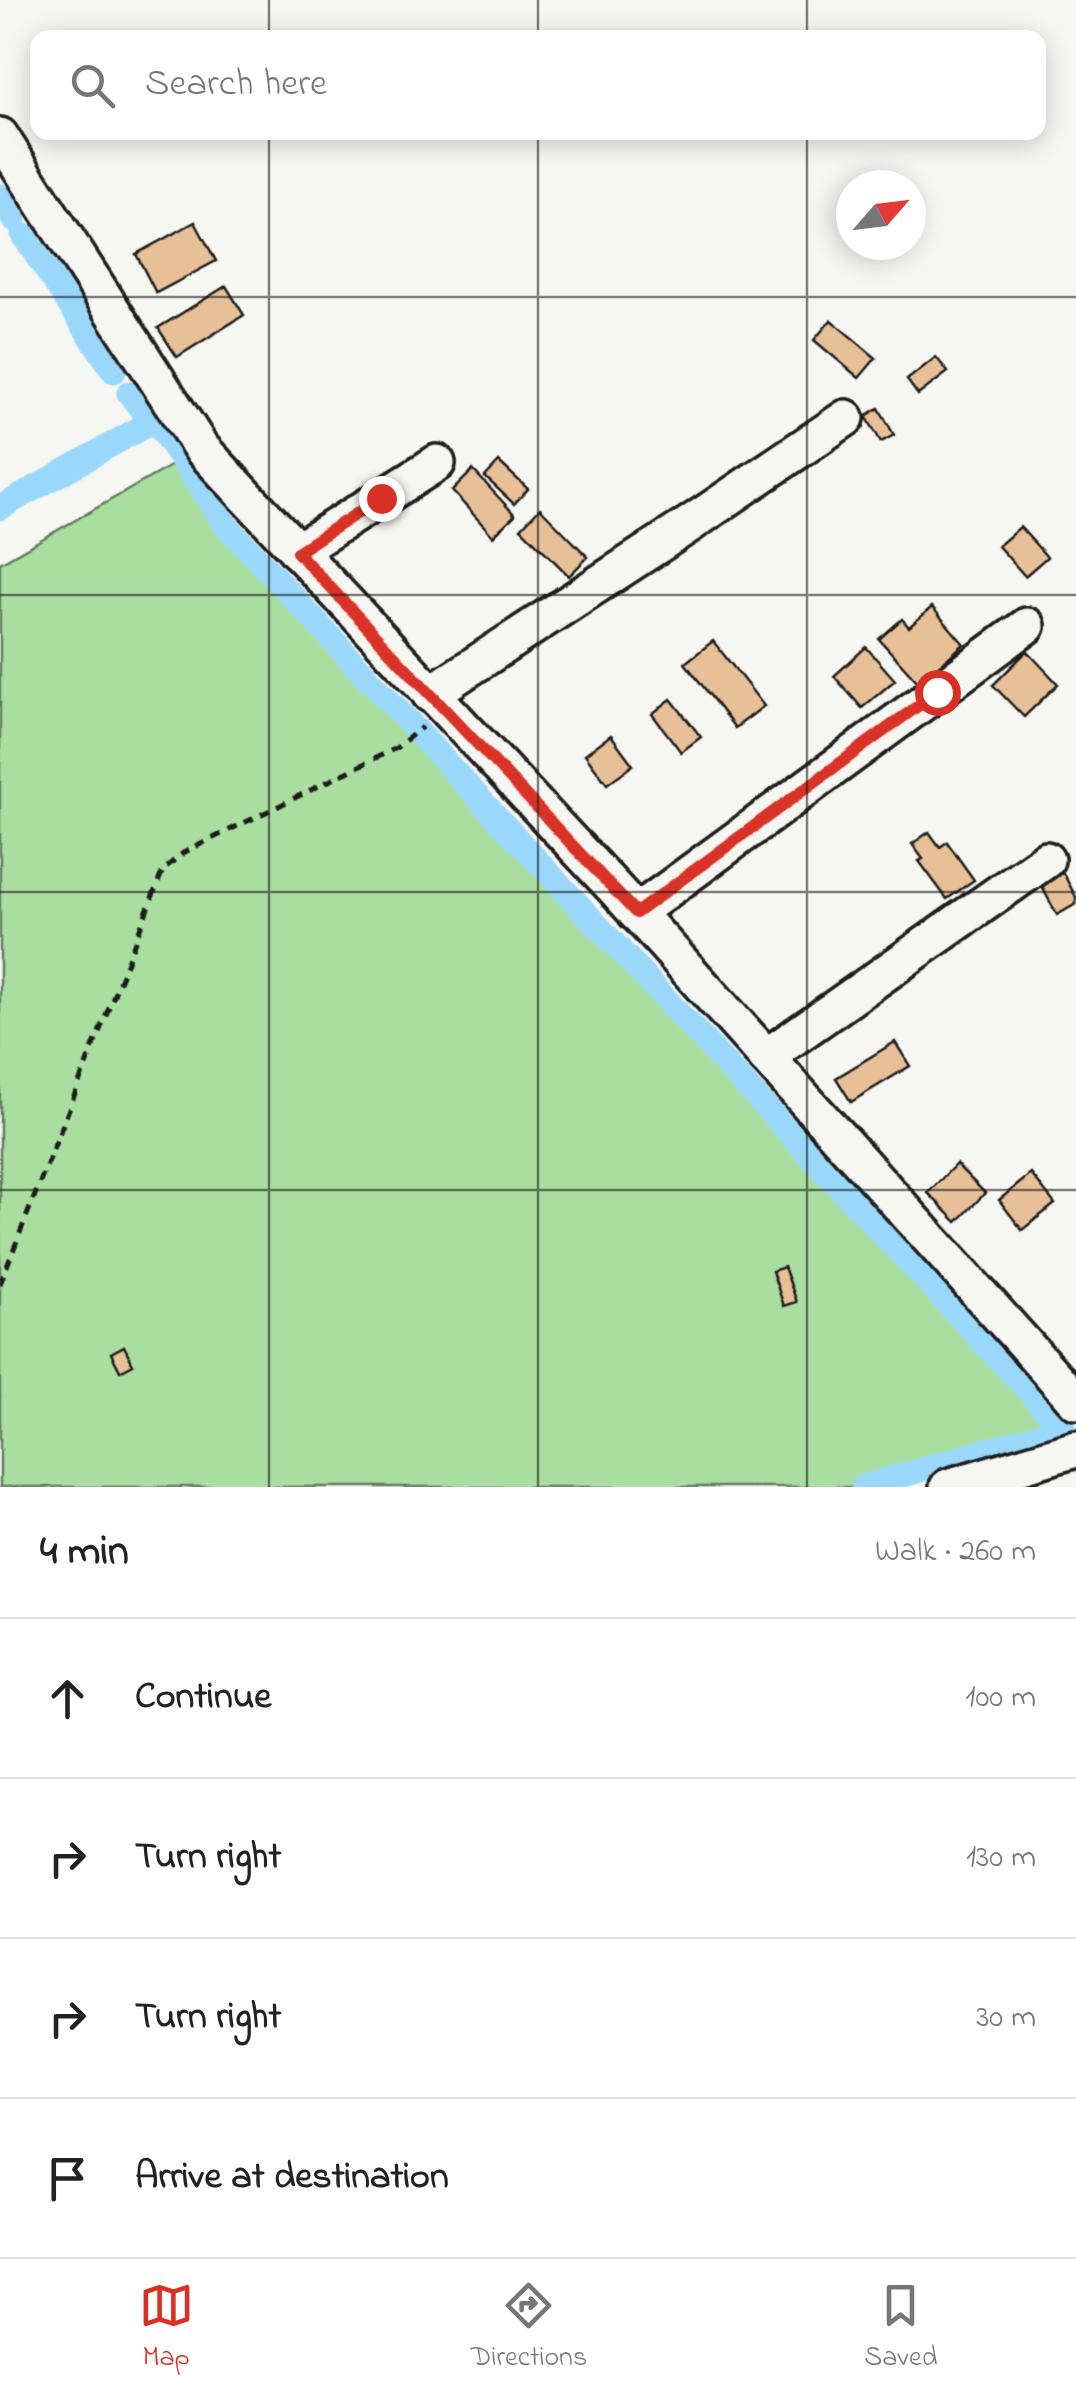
<!DOCTYPE html>
<meta charset="utf-8">
<style>
:root{--surface:#fff;--page:#f2f2f2;--text:#222;--muted:#767676;--line:#e0e0e0;--accent:#d93025}
body{margin:0;font-family:"Indie Flower",sans-serif;background:var(--page);color:var(--text)}
.compass{position:absolute;left:836px;top:170px;width:90px;height:90px;border-radius:50%;background:var(--surface);box-shadow:0 5px 25px #0003;rotate:62deg}
.stop{position:absolute;width:30px;height:30px;margin:-22px;border:8px solid #d93025;border-radius:50%;background:#fff}
.stop.end{background:#d93025;border-color:#fff;box-shadow:0 2px 10px #0008}
.list{margin:0;padding:0;list-style:none}
h2{display:flex;justify-content:space-between;align-items:center;height:130px;margin:0;padding:0 40px;font-size:42px}
h2 small{font-size:32px;font-weight:400;color:var(--muted)}
.list li{display:grid;grid-template-columns:65px 1fr auto;gap:30px;align-items:center;box-sizing:border-box;height:160px;padding:0 40px;border-top:2px solid var(--line)}
.list b{display:block;font-size:38px;white-space:nowrap}
.list em{font-size:32px;font-style:normal;color:var(--muted)}
.icon{flex:none;width:55px;height:55px;fill:none;stroke:currentColor;stroke-width:2;stroke-linecap:round;stroke-linejoin:round}
.map{position:relative;flex:none;width:1076px;height:1487px;overflow:hidden}
.search{position:absolute;background:var(--surface);box-shadow:0 5px 25px #0003;left:30px;right:30px;top:30px;height:110px;display:flex;align-items:center;gap:25px;box-sizing:border-box;padding:0 35px;border-radius:20px;color:var(--muted);font-size:38px}
.sheet{height:770px;background:var(--surface)}
nav{display:flex;justify-content:space-around;align-items:center;box-sizing:border-box;height:140px;border-top:2px solid var(--line);background:var(--surface);font-size:28px;color:var(--muted)}
nav a{display:grid;justify-items:center;gap:5px}
nav .on{color:var(--accent)}
.map>svg:first-child{display:block}
</style>
<div class="map">
<svg width="1076" height="1487" viewBox="0 0 1076 1487">
<rect width="100%" height="100%" fill="#f6f6f2"/>
<filter id="ink" filterUnits="userSpaceOnUse"><feTurbulence type="fractalNoise" baseFrequency=".01" numOctaves="2"/><feDisplacementMap in="SourceGraphic" scale="20" xChannelSelector="R" yChannelSelector="G"/><feConvolveMatrix kernelMatrix="1 2 1 2 8 2 1 2 1" color-interpolation-filters="sRGB"/></filter>
<g filter="url(#ink)">
<polygon fill="#aadea0" stroke="#637d5e" stroke-width="2.5" points="181,460 1070,1429 879,1487 0,1487 0,563"/>
<g fill="none" stroke-linecap="round" stroke-linejoin="round">
<g stroke="#9ad8fb" stroke-width="25">
<polyline points="0,196 14,220"/>
<polyline points="23,235 114,371"/>
<polyline points="161,429 225,524 1063,1428 863,1487"/>
<polyline points="0,508 151,422 129,393"/>
</g>
</g>
<g fill="#e8c098" stroke="#1c1c1c" stroke-width="2.5">
<polygon points="195,222 216,261 156,293 136,254"/>
<polygon points="226,286 244,315 177,357 158,328"/>
<polygon points="831,320 876,358 859,378 814,340"/>
<polygon points="936,357 948,372 918,395 907,380"/>
<polygon points="879,408 894,435 881,442 866,416"/>
<polygon points="499,462 528,489 514,504 485,477"/>
<polygon points="473,470 515,515 493,536 452,491"/>
<polygon points="540,508 588,557 569,576 521,528"/>
<polygon points="1020,527 1047,557 1025,576 998,546"/>
<polygon points="932,607 964,644 919,683 879,639 902,619 909,627"/>
<polygon points="713,641 764,706 735,728 685,663"/>
<polygon points="866,647 895,680 862,708 834,676"/>
<polygon points="1027,651 1058,684 1024,717 993,685"/>
<polygon points="671,699 701,737 681,752 652,714"/>
<polygon points="611,735 633,765 607,784 585,754"/>
<polygon points="929,832 940,847 947,842 974,880 947,899 919,861 923,859 912,844"/>
<polygon points="1062,871 1076,897 1076,904 1057,915 1040,883"/>
<polygon points="895,1042 910,1066 851,1102 836,1078"/>
<polygon points="956,1164 985,1193 957,1222 928,1193"/>
<polygon points="1031,1174 1055,1204 1022,1230 999,1200"/>
<polygon points="784,1267 797,1302 784,1306 772,1271"/>
<polygon points="124,1346 133,1364 120,1371 111,1353"/>
</g>
<g fill="none" stroke-linecap="round" stroke-linejoin="round">
<defs>
<g id="minor">
<polyline points="0,136 201,448 617,891 1076,1401"/>
<polyline points="297,551 437,463"/>
<polyline points="430,694 687,526 846,418"/>
<polyline points="636,913 1027,626"/>
<polyline points="766,1057 1046,860"/>
<polyline points="948,1487 1076,1449"/>
</g>
</defs>
<use href="#minor" stroke="#1c1c1c" stroke-width="42"/>
<polyline stroke="#1c1c1c" stroke-width="5" stroke-dasharray="10 8" stroke-linecap="butt" points="0,1284 163,870 183,853 396,748 422,727"/>
<use href="#minor" stroke="#f6f6f2" stroke-width="35"/>
</g>
</g>
<g fill="none" stroke-linecap="round" stroke-linejoin="round" filter="url(#ink)">
<polyline stroke="#d93025" stroke-width="12" points="381,498 297,552 636,913 937,692"/>
</g>
<path fill="none" stroke="#1c1c1c" stroke-width="2.5" stroke-opacity="0.55" d="M269,0V38M538,0V38M807,0V38M269,132V1487M538,132V1487M807,132V1487M0,297H1076M0,595H1076M0,892H1076M0,1190H1076"/>
</svg>
<svg class="compass" viewBox="-18 -18 36 36"><path d="M0-13l5 13h-10z" fill="#e53935"/><path d="M0 13l5-13h-10z" fill="#767676"/></svg>
<div class="stop" style="left:937px;top:692px"></div>
<div class="stop end" style="left:381px;top:498px"></div>
<div class="search"><svg class="icon" aria-label="search" viewBox="0 0 24 24"><circle cx="10" cy="10" r="6"/><path d="M15 15l6 6"/></svg>Search here</div>
</div>
<section class="sheet">
<h2>4 min<small>Walk · 260 m</small></h2>
<ul class="list">
<li><svg class="icon" aria-label="ahead" viewBox="0 0 24 24"><path d="M12 20V5M6 11l6-6 6 6"/></svg><div><b>Continue</b></div><em>100 m</em></li>
<li><svg class="icon" aria-label="right" viewBox="0 0 24 24"><path d="M7 20v-9h11M14 6l5 5-5 5"/></svg><div><b>Turn right</b></div><em>130 m</em></li>
<li><svg class="icon" aria-label="right" viewBox="0 0 24 24"><path d="M7 20v-9h11M14 6l5 5-5 5"/></svg><div><b>Turn right</b></div><em>30 m</em></li>
<li><svg class="icon" aria-label="arrive" viewBox="0 0 24 24"><path d="M6 21V4h12l-3 4 3 4H6"/></svg><div><b>Arrive at destination</b></div></li>
</ul>
</section>
<nav>
<a class="on"><svg class="icon" aria-label="map" viewBox="0 0 24 24"><path d="M3 6l6-2 6 2 6-2v14l-6 2-6-2-6 2zM9 4v14M15 6v14"/></svg>Map</a>
<a><svg class="icon" aria-label="directions" viewBox="0 0 24 24"><path d="M12 3l9 9-9 9-9-9zM9 14v-3h6M13 9l2 2-2 2"/></svg>Directions</a>
<a><svg class="icon" aria-label="saved" viewBox="0 0 24 24"><path d="M7 4h10v16l-5-4-5 4z"/></svg>Saved</a>
</nav>
